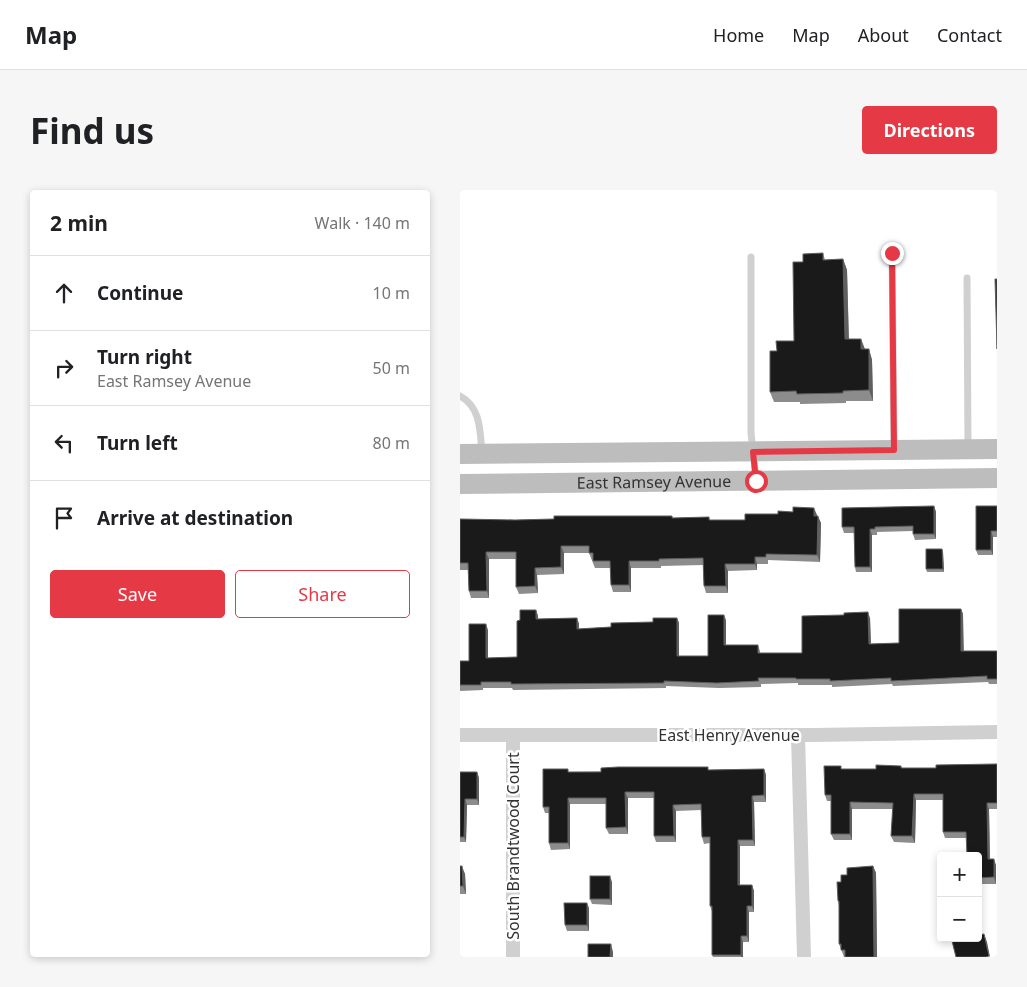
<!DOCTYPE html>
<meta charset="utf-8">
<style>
:root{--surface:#fff;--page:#f6f6f6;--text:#202124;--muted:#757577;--line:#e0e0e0;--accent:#e63946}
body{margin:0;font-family:"Noto Sans",sans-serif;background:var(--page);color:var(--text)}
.controls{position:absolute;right:15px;bottom:15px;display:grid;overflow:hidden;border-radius:5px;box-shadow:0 2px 8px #0003}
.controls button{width:45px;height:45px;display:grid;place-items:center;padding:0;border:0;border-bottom:1px solid var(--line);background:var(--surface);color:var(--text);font:25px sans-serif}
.stop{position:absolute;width:15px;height:15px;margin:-11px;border:4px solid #e63946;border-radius:50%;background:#fff}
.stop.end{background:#e63946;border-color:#fff;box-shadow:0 1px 5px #0008}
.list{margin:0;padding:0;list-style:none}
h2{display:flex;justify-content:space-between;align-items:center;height:65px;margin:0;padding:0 20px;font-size:21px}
h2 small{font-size:16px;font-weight:400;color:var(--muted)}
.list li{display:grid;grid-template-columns:32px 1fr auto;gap:15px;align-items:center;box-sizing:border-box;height:75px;padding:0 20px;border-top:1px solid var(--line)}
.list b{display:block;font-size:19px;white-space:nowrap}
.list p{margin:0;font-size:16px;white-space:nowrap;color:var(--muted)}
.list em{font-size:16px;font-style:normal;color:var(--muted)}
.actions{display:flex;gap:10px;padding:15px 20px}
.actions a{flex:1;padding:11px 0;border:1px solid var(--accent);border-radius:5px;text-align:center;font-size:18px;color:var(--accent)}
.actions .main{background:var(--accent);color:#fff}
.icon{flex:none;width:28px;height:28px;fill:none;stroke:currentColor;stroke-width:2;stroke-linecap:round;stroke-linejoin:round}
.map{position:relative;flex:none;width:537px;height:767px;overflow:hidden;border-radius:5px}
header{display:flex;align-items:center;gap:30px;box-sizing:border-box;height:70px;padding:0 25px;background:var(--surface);border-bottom:1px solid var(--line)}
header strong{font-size:24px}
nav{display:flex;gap:28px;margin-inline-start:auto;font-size:18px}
.intro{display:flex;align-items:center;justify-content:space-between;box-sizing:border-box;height:120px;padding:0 30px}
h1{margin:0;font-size:35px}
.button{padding:12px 22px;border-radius:5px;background:var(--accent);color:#fff;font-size:18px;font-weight:700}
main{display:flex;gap:30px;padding:0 30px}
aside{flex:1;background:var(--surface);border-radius:5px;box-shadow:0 2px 8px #0003}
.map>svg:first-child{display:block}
</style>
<header>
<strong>Map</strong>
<nav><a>Home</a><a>Map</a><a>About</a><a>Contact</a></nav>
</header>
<div class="intro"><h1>Find us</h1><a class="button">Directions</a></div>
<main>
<aside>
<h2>2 min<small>Walk · 140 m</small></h2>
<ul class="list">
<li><svg class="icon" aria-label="ahead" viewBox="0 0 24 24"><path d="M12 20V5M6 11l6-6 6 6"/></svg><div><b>Continue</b></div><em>10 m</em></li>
<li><svg class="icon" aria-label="right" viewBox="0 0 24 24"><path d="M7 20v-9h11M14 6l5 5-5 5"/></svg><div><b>Turn right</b><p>East Ramsey Avenue</p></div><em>50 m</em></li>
<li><svg class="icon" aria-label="left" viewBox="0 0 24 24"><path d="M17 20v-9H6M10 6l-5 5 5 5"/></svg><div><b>Turn left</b></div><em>80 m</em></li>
<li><svg class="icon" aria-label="arrive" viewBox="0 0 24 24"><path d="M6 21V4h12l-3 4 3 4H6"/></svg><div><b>Arrive at destination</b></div></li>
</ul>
<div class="actions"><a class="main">Save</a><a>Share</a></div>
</aside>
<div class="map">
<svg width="537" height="767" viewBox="0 0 537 767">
<rect width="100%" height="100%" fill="#fff"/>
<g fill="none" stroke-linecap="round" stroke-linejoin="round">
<g stroke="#d0d0d0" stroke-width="7">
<polyline points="432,63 434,258"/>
<polyline points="291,67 291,243 296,288"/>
<polyline points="507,88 508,257"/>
<path d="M0,206C21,217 20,241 22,263"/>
</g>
<g stroke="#d0d0d0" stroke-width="14">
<polyline points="0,545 354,545 537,542"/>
<polyline points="338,545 344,767"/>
<polyline points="53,767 53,545"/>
</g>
<g stroke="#bdbdbd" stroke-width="20">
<polyline points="0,264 537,259"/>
<path id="s1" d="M0,294L537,288"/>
</g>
</g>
<g fill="#8c8c8c">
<polygon points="363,63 365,70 383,69 387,80 389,149 401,149 405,159 409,159 412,170 413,211 386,211 386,213 340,214 340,212 314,212 310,202 334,151 343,72"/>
<polygon points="474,316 476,322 476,349 455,350 453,344 453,341 417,342 417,345 412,345 412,382 396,382 395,377 394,343 384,343 382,337"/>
<polygon points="537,316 537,347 533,347 533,365 518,365 516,360"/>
<polygon points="357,325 357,326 361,333 360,372 308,370 308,374 297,374 297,380 268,381 268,403 246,403 244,396 243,375 201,376 201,378 171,378 171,402 153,402 151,395 150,378 135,378 129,363 104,363 104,384 77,385 78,403 59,404 56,397 56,369 29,369 29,408 11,408 9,401 8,380 0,380 0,329 55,330 212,326 213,328 249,327 250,330 285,330"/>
<polygon points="482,359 483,362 484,382 467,382 466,379"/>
<polygon points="501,419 503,424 503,461 537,461 537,494 529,494 528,492 433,496 432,494 372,497 372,495 338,495 338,493 301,494 301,497 259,498 206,496 206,498 53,500 52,498 23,498 23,500 0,501 0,471 9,471 28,440 28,468 57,467 60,430 76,420 78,426 78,429 117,428 119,434 119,439 151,437 193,432 217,428 219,433 219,466 248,466 266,430 266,455 298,455 300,461 300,463 342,463 410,428 411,454 439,453"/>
<polygon points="537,574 537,619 529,619 530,669 536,675 536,694 520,694 520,703 518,703 518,666 507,648 485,648 483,642 483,610 456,610 455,653 434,652 431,646 433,619 392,619 392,650 374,650 371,644 371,611 367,611 365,605 382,579 416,579 441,576 442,578 476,578"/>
<polygon points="304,579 306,585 306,612 294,612 295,656 280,656 280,695 292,695 294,701 294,722 289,722 289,752 283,752 283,767 253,767 252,765 252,721 250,716 250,653 244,654 242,647 241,620 216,621 216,652 196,652 194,646 194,608 168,608 168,644 149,644 146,638 146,614 110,614 110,659 91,660 89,653 89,623 85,623 83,617 109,582"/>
<polygon points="0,582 17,582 19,588 19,615 7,615 6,652 0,652"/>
<polygon points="0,676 5,684 6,704 0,704"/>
<polygon points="413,676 416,683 417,767 384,767 379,754 379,716 378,711 381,692 387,685"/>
<polygon points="152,692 152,715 132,714 130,709"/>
<polygon points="129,718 129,741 107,741 105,735"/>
</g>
<g fill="#5f5f5f">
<polygon points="383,69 387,80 389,160 385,149"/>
<polygon points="401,149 405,160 401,159"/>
<polygon points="409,159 412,170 413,211 409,200"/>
<polygon points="474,316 476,322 476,349 474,344"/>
<polygon points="354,318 357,325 357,333 354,326"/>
<polygon points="358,326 361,333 360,372 357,365"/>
<polygon points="410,339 412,345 412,382 410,377"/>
<polygon points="531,341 533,347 533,365 531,360"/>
<polygon points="101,356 104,363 104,384 101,377"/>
<polygon points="482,359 483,362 484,382 483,379"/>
<polygon points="26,362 29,369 29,408 27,401"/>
<polygon points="295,367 297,374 297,380 295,374"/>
<polygon points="169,371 171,378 171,402 169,395"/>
<polygon points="265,374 268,381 268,403 266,396"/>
<polygon points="75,378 77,385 78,403 75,396"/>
<polygon points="501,419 503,424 504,466 501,461"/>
<polygon points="76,420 78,426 78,435 76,429"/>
<polygon points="408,422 410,428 411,459 409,454"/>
<polygon points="264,425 266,430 266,461 264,455"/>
<polygon points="117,428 119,434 119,444 117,439"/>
<polygon points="217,428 219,433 219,471 217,466"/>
<polygon points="26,434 28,440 28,474 26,468"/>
<polygon points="304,579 306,585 306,612 304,605"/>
<polygon points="17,582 19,588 19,615 17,609"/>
<polygon points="165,602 168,608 168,644 166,637"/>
<polygon points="454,604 456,610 455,653 452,646"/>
<polygon points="292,606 294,612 295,656 293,650"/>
<polygon points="108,608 110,614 110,659 108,653"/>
<polygon points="5,609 7,615 6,652 4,647"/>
<polygon points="390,612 392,619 392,650 390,644"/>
<polygon points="527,613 529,619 530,675 528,669"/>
<polygon points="213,615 216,621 216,652 214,646"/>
<polygon points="278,650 280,656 280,701 278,695"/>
<polygon points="534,669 536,675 536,694 534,687"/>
<polygon points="2,676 5,684 6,704 3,696"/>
<polygon points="413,676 416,683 417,767 414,767"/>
<polygon points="150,686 152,692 152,715 150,709"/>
<polygon points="518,688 520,694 520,703 518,698"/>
<polygon points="292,695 294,701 294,722 292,716"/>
<polygon points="127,713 129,718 129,741 127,735"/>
<polygon points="287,716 289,722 289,752 287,746"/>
<polygon points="524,744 527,752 530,767 529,766"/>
<polygon points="281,746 283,752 283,767 281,767"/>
<polygon points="151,754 153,762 153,767 150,767"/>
</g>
<g fill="#1a1a1a" stroke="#5f5f5f">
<polygon points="363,63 363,70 383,69 385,149 401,149 401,159 409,159 409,200 383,201 383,203 337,204 336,201 310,202 310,161 317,161 316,151 334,151 333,72 343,72 343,64"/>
<polygon points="535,89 537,89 537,159"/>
<polygon points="474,316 474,344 453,344 453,336 415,337 415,339 410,339 410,377 395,377 394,337 382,337 382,318"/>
<polygon points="516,316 537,316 537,341 531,341 531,360 516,360"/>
<polygon points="333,317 354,318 354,326 358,326 357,365 306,364 306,367 295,367 295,374 265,374 266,396 244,396 243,368 199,369 199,371 169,371 169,395 151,395 150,371 133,371 133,363 129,363 129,356 101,356 101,377 75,378 75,396 56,397 56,362 26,362 27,401 9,401 8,373 0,373 0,329 55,330 94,329 94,326 212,326 212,328 249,327 249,330 285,330 285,324 318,324 318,321 333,322"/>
<polygon points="466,359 482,359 483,379 466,379"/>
<polygon points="439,419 501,419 501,461 537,461 537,489 527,489 527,486 431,491 431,488 370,491 370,489 336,489 336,488 298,488 299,491 257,493 204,491 204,493 51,494 51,492 21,492 21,495 0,495 0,471 9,471 9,434 26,434 26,468 57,467 57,431 60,430 60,420 76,420 76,429 117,428 117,439 151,437 151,433 193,432 193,428 217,428 217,466 248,466 248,425 264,425 264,455 298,455 298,463 342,463 342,426 384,425 384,423 408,422 409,454 439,453"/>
<polygon points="537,574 537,613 527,613 528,669 534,669 534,687 518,688 518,666 507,666 506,642 483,642 483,604 454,604 452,646 431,646 433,613 390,612 390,644 371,644 371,605 365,605 364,576 381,576 381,579 416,579 416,575 441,576 441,578 476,578 476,575"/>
<polygon points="158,577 248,577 248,580 304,579 304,605 292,606 293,650 278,650 278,695 292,695 292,716 287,716 287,746 281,746 281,765 252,765 252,716 250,716 250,647 242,647 241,614 213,615 214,646 194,646 194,602 165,602 166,637 146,638 146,608 108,608 108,653 89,653 89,617 83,617 83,579 108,579 108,582 141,582 141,578"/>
<polygon points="0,582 17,582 17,609 5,609 4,647 0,647"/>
<polygon points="0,676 2,676 3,696 0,696"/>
<polygon points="413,676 414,767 385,767 385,760 381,760 381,754 379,754 379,711 378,711 377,692 381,692 381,685 387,685 387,678"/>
<rect x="130" y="686" width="20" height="23"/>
<rect x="479" y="697" width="2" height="25"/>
<polygon points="104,713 127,713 127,735 105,735"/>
<polygon points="524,744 529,766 526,767 496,767 492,751 504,748 518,748 518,745"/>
<polygon points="128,754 151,754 150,767 128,767"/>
</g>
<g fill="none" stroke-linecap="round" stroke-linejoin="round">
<polyline stroke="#e63946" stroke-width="6" points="296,291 293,262 434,260 432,63"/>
</g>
<g text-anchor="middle" stroke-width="5" stroke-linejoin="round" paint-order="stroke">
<g font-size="16" fill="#333" stroke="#fff">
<text dy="6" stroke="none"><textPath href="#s1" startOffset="194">East Ramsey Avenue</textPath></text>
<text x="269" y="551">East Henry Avenue</text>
<text transform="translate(53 656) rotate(-90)" y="6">South Brandtwood Court</text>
</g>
</g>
</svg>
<div class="controls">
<button>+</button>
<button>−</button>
</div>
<div class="stop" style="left:296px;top:291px"></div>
<div class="stop end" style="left:432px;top:63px"></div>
</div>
</main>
